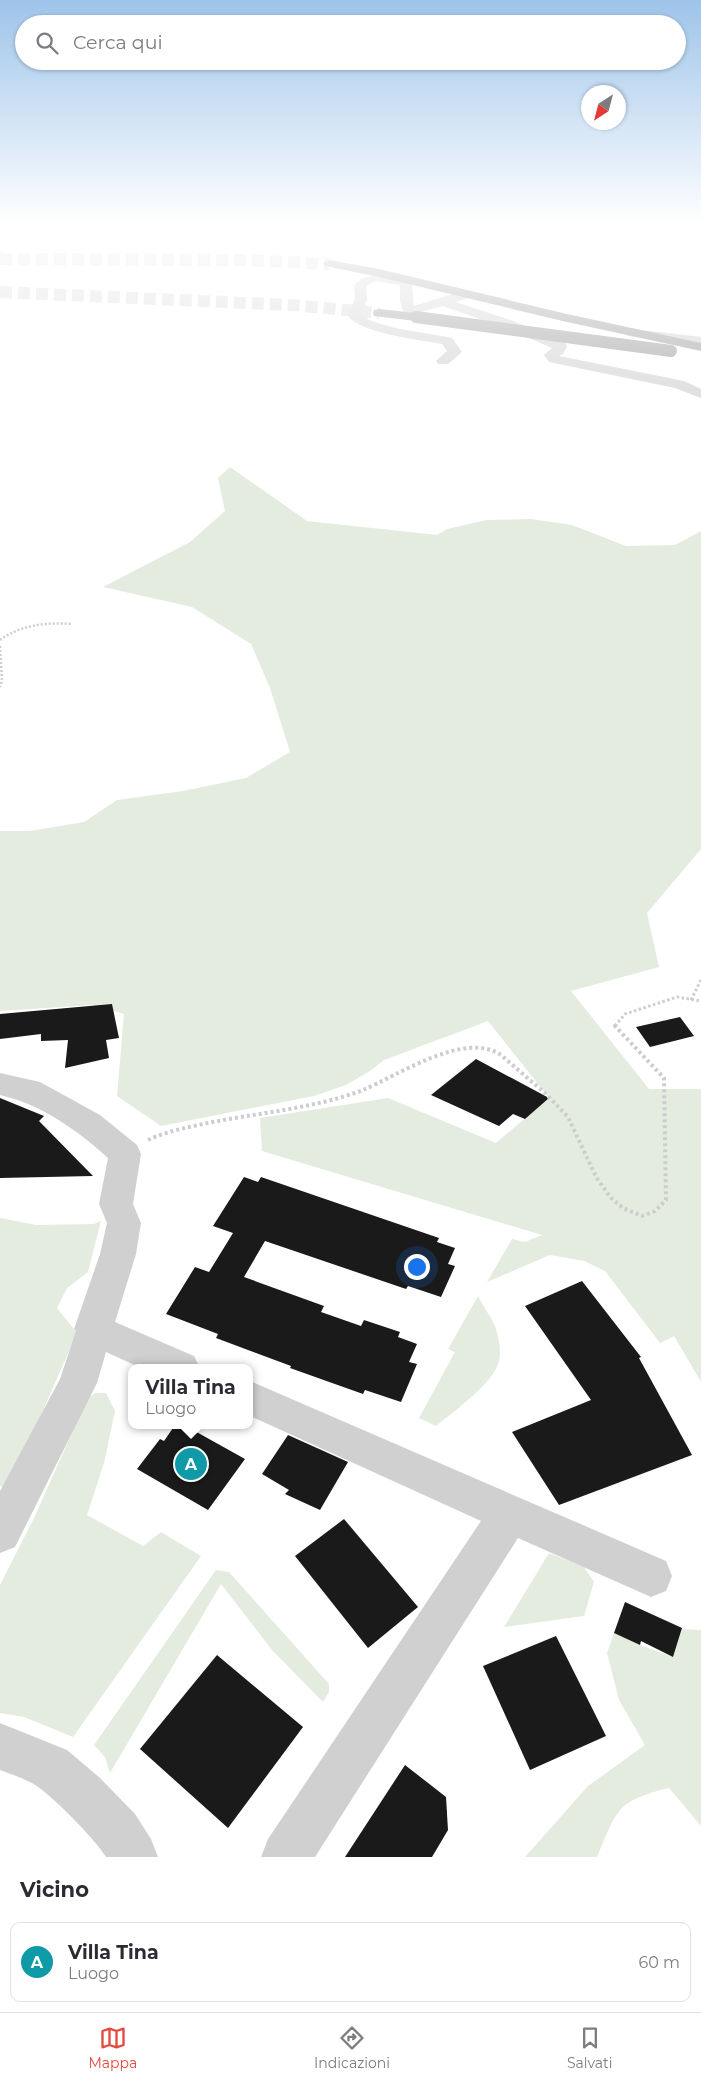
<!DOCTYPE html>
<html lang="it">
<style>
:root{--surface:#fff;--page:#f2f2f3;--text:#2b2b33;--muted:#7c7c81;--line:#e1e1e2;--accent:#e3493c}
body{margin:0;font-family:Montserrat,sans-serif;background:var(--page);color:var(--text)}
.compass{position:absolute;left:581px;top:85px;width:45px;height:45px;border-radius:50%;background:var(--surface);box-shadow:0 1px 4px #0004;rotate:216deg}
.you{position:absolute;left:416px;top:1266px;width:18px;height:18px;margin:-12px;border:4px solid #fff;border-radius:50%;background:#1a73e8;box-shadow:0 0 0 8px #1a73e833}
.badge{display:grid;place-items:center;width:32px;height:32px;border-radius:50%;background:var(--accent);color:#fff;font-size:16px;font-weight:700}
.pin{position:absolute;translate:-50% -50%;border:2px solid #fff;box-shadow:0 1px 5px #0006}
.popup{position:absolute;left:128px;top:1364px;width:125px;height:65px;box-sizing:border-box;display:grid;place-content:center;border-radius:10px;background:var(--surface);filter:drop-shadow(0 1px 4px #0005);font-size:16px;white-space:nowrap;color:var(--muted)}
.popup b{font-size:19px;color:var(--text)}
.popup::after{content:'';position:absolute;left:50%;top:100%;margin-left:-10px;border:10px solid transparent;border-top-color:var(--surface)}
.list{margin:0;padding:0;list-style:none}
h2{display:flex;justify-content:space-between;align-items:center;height:65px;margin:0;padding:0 20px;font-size:21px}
h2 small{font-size:16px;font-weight:400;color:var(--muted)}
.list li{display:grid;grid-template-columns:32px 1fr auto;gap:15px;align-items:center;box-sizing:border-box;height:80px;margin:0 10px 10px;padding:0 10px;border:1px solid var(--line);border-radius:10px}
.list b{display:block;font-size:19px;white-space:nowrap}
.list p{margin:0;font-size:16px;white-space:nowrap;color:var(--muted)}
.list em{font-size:16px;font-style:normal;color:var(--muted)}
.icon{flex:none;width:28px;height:28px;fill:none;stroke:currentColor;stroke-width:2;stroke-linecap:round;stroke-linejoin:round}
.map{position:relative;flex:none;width:701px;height:1857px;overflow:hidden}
.search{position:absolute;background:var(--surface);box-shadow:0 1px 4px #0004;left:15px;right:15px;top:15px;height:55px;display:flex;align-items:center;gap:12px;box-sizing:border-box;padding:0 18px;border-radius:28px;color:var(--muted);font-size:19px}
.sheet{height:155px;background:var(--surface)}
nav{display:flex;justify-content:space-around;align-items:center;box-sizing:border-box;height:70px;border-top:1px solid var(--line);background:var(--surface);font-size:14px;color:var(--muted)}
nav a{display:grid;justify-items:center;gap:2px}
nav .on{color:var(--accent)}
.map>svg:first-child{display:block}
</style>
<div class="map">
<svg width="701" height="1857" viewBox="0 0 701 1857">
<rect width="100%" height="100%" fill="#fff"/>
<g fill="#e4ecdf">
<polygon points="230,467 307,521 437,535 447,529 487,520 531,519 572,525 626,546 675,545 701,531 701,849 647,913 659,967 571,991 649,1089 701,1089 701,1382 674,1336 660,1343 605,1271 584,1261 550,1255 487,1282 512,1239 525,1242 542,1235 262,1151 260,1118 388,1098 496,1143 549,1098 488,1021 384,1060 370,1071 346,1085 314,1096 161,1126 117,1096 124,1014 93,1005 0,1011 0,831 30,831 84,822 117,800 183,791 246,778 290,752 270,688 251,644 192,607 103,587 190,542 225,511 218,478"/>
<polygon points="0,1218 36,1225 94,1224 101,1221 88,1272 67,1288 57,1308 77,1333 36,1426 3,1487 0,1486"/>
<path d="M478,1296C483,1306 491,1317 495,1326C498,1336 502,1350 499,1361C494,1383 453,1412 436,1426L419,1418L455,1352L448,1349Z"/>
<polygon points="95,1393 106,1393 115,1411 104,1463 87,1515 143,1546 161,1532 201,1556 73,1737 24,1717 0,1713 0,1585 35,1516 87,1399"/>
<polygon points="549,1553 584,1567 594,1582 584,1616 504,1627"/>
<polygon points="216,1570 229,1572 329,1684 329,1692 323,1702 272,1650 221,1584 110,1773 105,1757 94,1745"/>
<path d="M682,1629L701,1630V1826L669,1788C655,1791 632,1798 622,1808C610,1821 604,1841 597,1857H525L588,1786L645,1745L619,1700L607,1653L614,1633L640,1645L673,1657Z"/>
</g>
<g fill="#1a1a1a">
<polygon points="112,1004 119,1038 106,1040 109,1058 65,1068 68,1040 41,1041 41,1034 0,1039 0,1014"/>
<polygon points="680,1017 694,1036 650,1047 636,1027"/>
<polygon points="476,1059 549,1098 525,1119 513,1114 499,1126 431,1095"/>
<polygon points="0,1098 44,1116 39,1121 93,1176 0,1178"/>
<polygon points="244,1177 258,1182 261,1177 439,1238 437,1242 455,1248 448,1264 455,1266 441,1297 408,1286 406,1289 265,1241 244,1277 324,1306 321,1312 361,1326 364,1320 400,1332 398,1337 417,1344 409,1362 417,1364 401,1402 365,1390 363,1394 290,1368 291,1366 216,1338 218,1334 166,1314 195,1267 209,1272 233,1233 213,1226"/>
<polygon points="582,1281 641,1357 639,1358 692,1455 559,1505 512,1432 591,1400 525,1306"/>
<polygon points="175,1425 184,1425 245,1459 208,1510 137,1469 160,1439 164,1441"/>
<polygon points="288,1435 348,1462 320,1510 285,1494 289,1490 262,1474"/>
<polygon points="344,1519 418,1607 368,1648 295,1556"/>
<polygon points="625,1602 682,1628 673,1657 641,1641 640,1645 614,1633"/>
<polygon points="556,1636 606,1736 530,1770 483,1666"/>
<polygon points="217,1655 303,1727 228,1828 140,1749"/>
<polygon points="405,1765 446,1797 448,1830 432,1857 345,1857"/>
</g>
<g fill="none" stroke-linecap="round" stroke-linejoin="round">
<g stroke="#d6d6d6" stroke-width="12" stroke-dasharray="12 6" stroke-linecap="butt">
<polyline points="0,259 245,260 329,264"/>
<polyline points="0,292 293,305 379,313"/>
</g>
<g stroke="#cdcdcd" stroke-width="2.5" stroke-dasharray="2 2" stroke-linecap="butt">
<path d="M0,640C21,625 46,622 71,624"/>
<polyline points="0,646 2,681 0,687"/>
</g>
<g stroke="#cdcdcd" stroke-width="3" stroke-dasharray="2.5 2.5" stroke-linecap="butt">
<polyline points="691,1000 701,980"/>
<polyline points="615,1026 625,1014 677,997 701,1001"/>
</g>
<path stroke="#cdcdcd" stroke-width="4" stroke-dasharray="3 3" stroke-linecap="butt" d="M148,1140C165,1132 184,1128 203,1124C255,1113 313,1109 363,1090C397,1076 465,1030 501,1055L546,1094L568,1117L596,1177L611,1198L623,1208L642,1216L655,1211L666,1200L664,1078L615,1026L616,1025"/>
<g fill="#d0d0d0" fill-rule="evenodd">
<polygon points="0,251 7,255 5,257 0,258"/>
<path d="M376,274L404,279L410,276L414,277L416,280L412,284L414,306L463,291H471L473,294L471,297L456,302L513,321L565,343L567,346L563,354L559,356L684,381L701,389V398L675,388L549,362L544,355L552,348L503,327L443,306L409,315L404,314L400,301V285L376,281L366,286L367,299L361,315C377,328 430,333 452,338L462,352L448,364H438L436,361L447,351L442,344C421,340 360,333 348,316L355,299L354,285L361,279Z"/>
<polygon points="633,329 701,337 701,345 628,336 626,333"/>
<path d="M0,1073L40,1082L100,1115L137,1145L141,1154L133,1204L141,1223L136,1254L115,1322L194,1356L200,1368H141L106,1352L97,1383L15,1547L0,1553V1491L60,1379L76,1331L74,1329L100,1254L107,1223L99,1204L108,1158C77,1130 41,1104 0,1095Z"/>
<polygon points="250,1381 666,1561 672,1576 666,1591 651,1597 518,1538 315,1857 261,1857 268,1839 481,1521 250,1416"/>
<path d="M0,1723L67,1750L100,1778L135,1814L151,1839L158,1857H106C95,1839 50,1793 32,1783C22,1778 11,1774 0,1770Z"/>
</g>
<g fill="#9a9a9a" fill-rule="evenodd">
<polygon points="329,260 379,269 567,314 701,343 701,351 567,322 379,277 325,266 323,264 325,262"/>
<polygon points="379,309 416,313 422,317 416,321 374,316 373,313 374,310"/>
</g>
<polyline stroke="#9a9a9a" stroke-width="12" points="416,317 671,351"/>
</g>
<linearGradient id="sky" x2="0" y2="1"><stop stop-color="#9ec4ea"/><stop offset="0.46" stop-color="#fff"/><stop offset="1" stop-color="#fff" stop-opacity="0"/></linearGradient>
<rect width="701" height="485" fill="url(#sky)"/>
</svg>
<svg class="compass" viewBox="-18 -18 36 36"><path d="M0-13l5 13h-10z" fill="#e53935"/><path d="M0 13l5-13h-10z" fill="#7c7c81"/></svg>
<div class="you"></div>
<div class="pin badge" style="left:191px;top:1464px;background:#0f9aa8">A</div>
<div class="popup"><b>Villa Tina</b>Luogo</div>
<div class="search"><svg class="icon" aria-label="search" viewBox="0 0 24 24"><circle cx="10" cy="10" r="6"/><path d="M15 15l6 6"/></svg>Cerca qui</div>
</div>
<section class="sheet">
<h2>Vicino<small></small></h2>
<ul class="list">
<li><span class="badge" style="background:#0f9aa8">A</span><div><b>Villa Tina</b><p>Luogo</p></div><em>60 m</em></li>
</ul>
</section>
<nav>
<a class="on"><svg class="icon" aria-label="map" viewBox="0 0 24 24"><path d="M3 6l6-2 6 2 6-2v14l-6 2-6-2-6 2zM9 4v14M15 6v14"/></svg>Mappa</a>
<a><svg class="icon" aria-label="directions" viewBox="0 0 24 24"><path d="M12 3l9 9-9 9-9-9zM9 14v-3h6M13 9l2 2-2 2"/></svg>Indicazioni</a>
<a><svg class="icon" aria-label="saved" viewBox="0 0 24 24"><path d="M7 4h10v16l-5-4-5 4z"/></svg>Salvati</a>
</nav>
